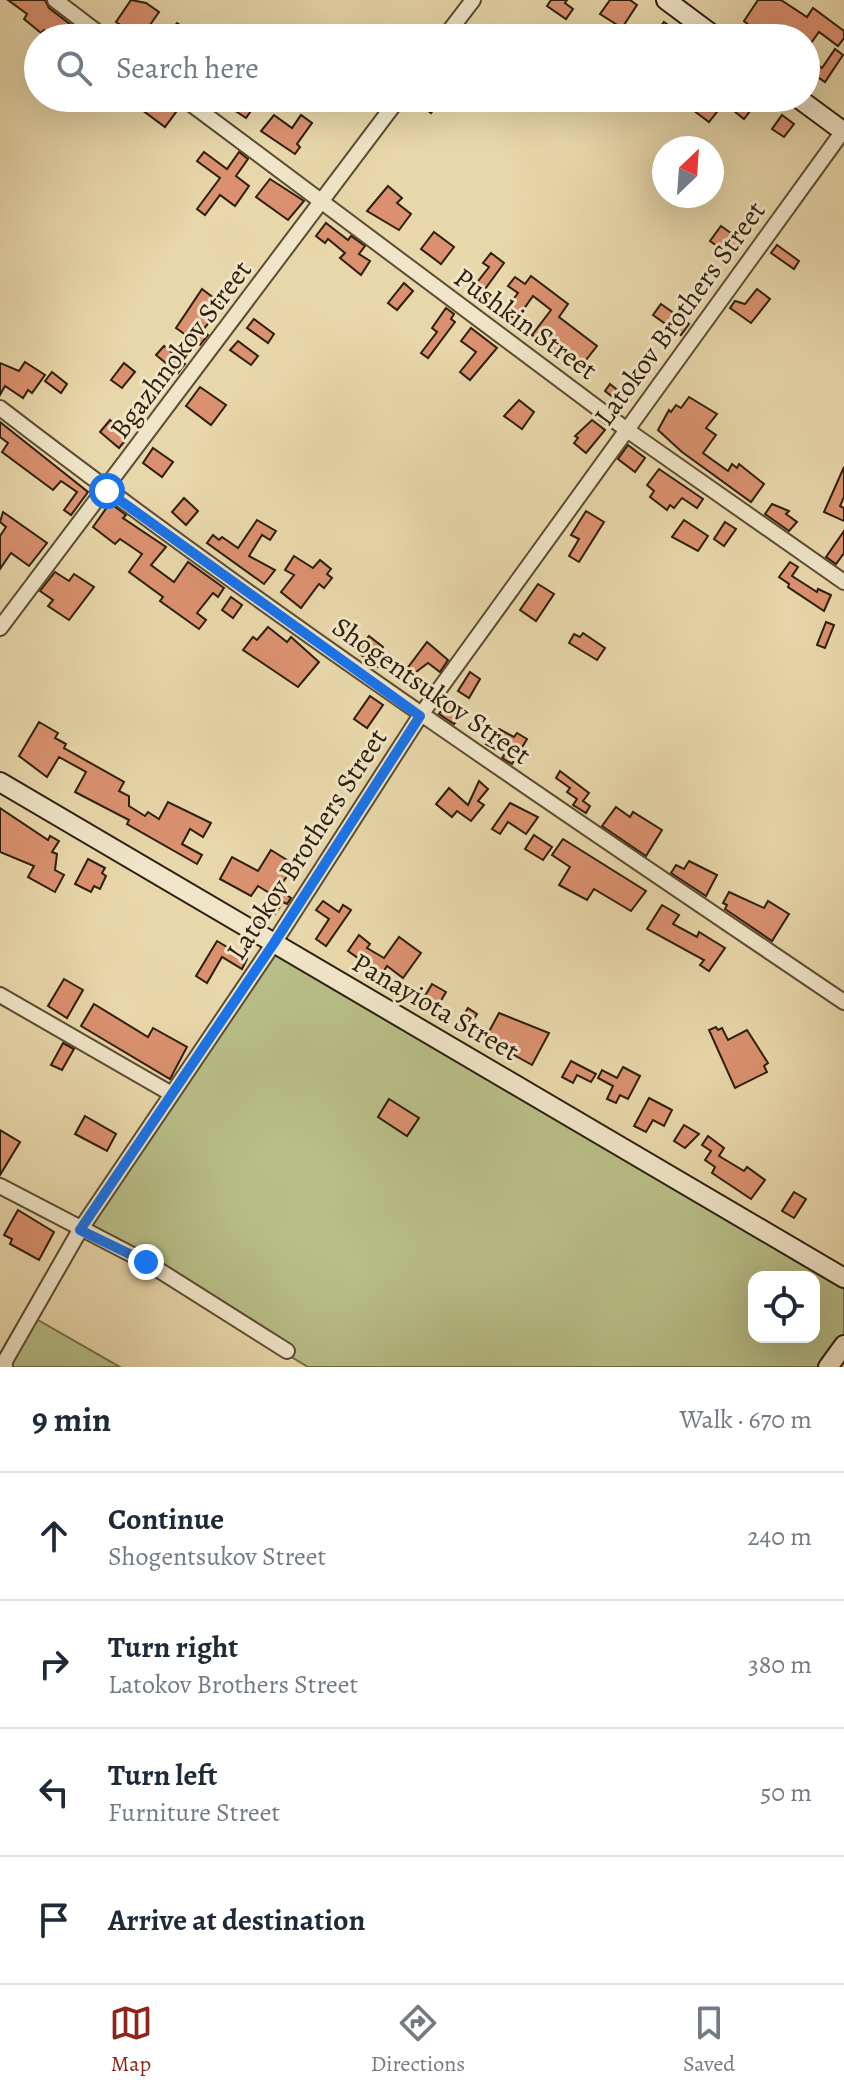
<!DOCTYPE html>
<meta charset="utf-8">
<style>
:root{--surface:#fff;--page:#f6f6f7;--text:#1f2937;--muted:#747a83;--line:#e0e1e3;--accent:#8f2418}
body{margin:0;font-family:Alegreya,serif;background:var(--page);color:var(--text)}
.controls{position:absolute;right:24px;bottom:24px;display:grid;overflow:hidden;border-radius:16px;box-shadow:0 8px 32px #0002}
.controls button{width:72px;height:72px;display:grid;place-items:center;padding:0;border:0;border-bottom:2px solid var(--line);background:var(--surface);color:var(--text);font:40px sans-serif}
.compass{position:absolute;left:652px;top:136px;width:72px;height:72px;border-radius:50%;background:var(--surface);box-shadow:0 8px 32px #0002;rotate:25deg}
.stop{position:absolute;width:24px;height:24px;margin:-18px;border:6px solid #1a73e8;border-radius:50%;background:#fff}
.stop.end{background:#1a73e8;border-color:#fff;box-shadow:0 2px 8px #0008}
.list{margin:0;padding:0;list-style:none}
h2{display:flex;justify-content:space-between;align-items:center;height:104px;margin:0;padding:0 32px;font-size:34px}
h2 small{font-size:26px;font-weight:400;color:var(--muted)}
.list li{display:grid;grid-template-columns:52px 1fr auto;gap:24px;align-items:center;box-sizing:border-box;height:128px;padding:0 32px;border-top:2px solid var(--line)}
.list b{display:block;font-size:30px;white-space:nowrap}
.list p{margin:0;font-size:26px;white-space:nowrap;color:var(--muted)}
.list em{font-size:26px;font-style:normal;color:var(--muted)}
.icon{flex:none;width:44px;height:44px;fill:none;stroke:currentColor;stroke-width:2;stroke-linecap:round;stroke-linejoin:round}
.map{position:relative;flex:none;width:844px;height:1367px;overflow:hidden}
.search{position:absolute;background:var(--surface);box-shadow:0 8px 32px #0002;left:24px;right:24px;top:24px;height:88px;display:flex;align-items:center;gap:20px;box-sizing:border-box;padding:0 28px;border-radius:44px;color:var(--muted);font-size:30px}
.sheet{height:616px;background:var(--surface)}
nav{display:flex;justify-content:space-around;align-items:center;box-sizing:border-box;height:112px;border-top:2px solid var(--line);background:var(--surface);font-size:22px;color:var(--muted)}
nav a{display:grid;justify-items:center;gap:4px}
nav .on{color:var(--accent)}
.map>svg:first-child{display:block}
</style>
<div class="map">
<svg width="844" height="1367" viewBox="0 0 844 1367">
<rect width="100%" height="100%" fill="#e8d7aa"/>
<filter id="stains"><feTurbulence type="fractalNoise" baseFrequency=".0025" numOctaves="4"/><feColorMatrix values="0 0 0 0 .2 0 0 0 0 .09 0 0 0 0 .02 0 0 0 .5 -.17"/></filter>
<radialGradient id="worn" r=".72"><stop offset=".6" stop-color="#630" stop-opacity="0"/><stop offset="1" stop-color="#630" stop-opacity=".3"/></radialGradient>
<g fill="#b8be87" stroke="#726e48" stroke-width="2" fill-rule="evenodd">
<path d="M274,943L844,1278V1345L828,1367H308L80,1230ZM754,1277H814V1337H754Z"/>
<polygon points="31,1316 120,1367 5,1367"/>
</g>
<g fill="#db916f" stroke="#2d1e09" stroke-width="2">
<polygon points="8,0 45,0 49,8 88,38 55,38 44,30 41,33 24,19 27,14"/>
<polygon points="131,0 146,3 159,12 141,38 116,22"/>
<polygon points="551,0 567,0 565,3 573,9 566,19 547,6"/>
<polygon points="610,0 630,0 637,5 622,28 600,14"/>
<polygon points="758,0 781,0 807,17 813,8 844,31 844,38 838,46 819,32 806,50 806,38 796,38 781,26 772,38 764,38 744,21"/>
<polygon points="664,22 678,32 673,38 652,38"/>
<polygon points="177,23 199,38 166,38"/>
<polygon points="835,49 843,55 825,82 806,69 806,57 822,68"/>
<polygon points="126,98 172,98 179,108 165,127"/>
<polygon points="239,98 260,98 246,118 231,108"/>
<polygon points="412,98 445,98 450,102 445,109 438,104 431,113"/>
<polygon points="703,98 760,98 744,119 724,103 709,122 693,110"/>
<polygon points="274,115 292,128 301,115 312,123 297,144 300,147 295,154 261,131"/>
<polygon points="782,115 794,124 784,137 772,129"/>
<polygon points="204,152 227,169 239,152 248,159 236,176 249,186 235,206 220,195 205,215 197,209 220,178 197,161"/>
<polygon points="270,179 304,201 288,220 256,197"/>
<polygon points="388,186 402,198 397,203 411,214 399,230 367,211"/>
<polygon points="326,223 348,240 351,236 365,246 359,254 370,261 361,275 340,258 345,253 328,239 325,243 316,236"/>
<polygon points="721,226 742,241 734,252 730,249 727,253 710,241"/>
<polygon points="434,232 454,247 441,264 421,249"/>
<polygon points="777,245 799,261 794,269 771,253"/>
<polygon points="491,253 504,263 480,296 472,289 489,267 483,263"/>
<polygon points="531,276 568,304 559,317 597,346 578,370 532,335 551,310 533,296 516,320 504,311 518,293 508,286 515,277 525,284"/>
<polygon points="404,283 413,291 397,310 388,303"/>
<polygon points="202,289 223,305 202,331 208,335 200,345 176,328"/>
<polygon points="757,289 770,299 751,323 730,308 735,301 745,304"/>
<polygon points="661,304 689,324 681,335 653,315"/>
<polygon points="446,308 454,314 451,319 455,322 428,358 421,353 437,332 432,328"/>
<polygon points="254,319 274,334 268,343 247,328"/>
<polygon points="471,328 497,348 470,380 460,372 476,352 461,341"/>
<polygon points="238,341 258,356 251,365 230,350"/>
<polygon points="164,346 185,364 178,373 156,355"/>
<polygon points="25,362 45,375 32,393 28,390 23,398 5,386 0,395 0,363 19,371"/>
<polygon points="124,363 135,372 122,388 111,380"/>
<polygon points="52,372 67,384 61,393 45,381"/>
<polygon points="610,384 630,400 624,406 605,391"/>
<polygon points="200,387 226,405 211,425 186,406"/>
<polygon points="689,397 717,414 706,428 716,435 703,453 728,471 732,464 737,468 739,464 764,484 751,502 682,452 658,430 669,410 671,412 676,405 681,408"/>
<polygon points="519,400 534,412 522,429 504,416"/>
<polygon points="110,420 129,436 119,448 100,432"/>
<polygon points="592,420 605,430 586,453 574,443 578,438 575,436"/>
<polygon points="0,422 88,492 71,515 64,510 77,492 61,481 53,490 2,452 8,443 0,437"/>
<polygon points="628,445 645,458 635,472 618,459"/>
<polygon points="153,448 173,462 162,477 143,463"/>
<polygon points="844,467 844,497 840,506 844,508 844,521 824,512"/>
<polygon points="659,469 703,499 697,508 682,498 674,508 670,505 667,510 650,497 654,491 647,485"/>
<polygon points="184,498 198,511 186,525 172,512"/>
<polygon points="110,503 126,515 123,518 166,547 151,565 174,582 188,562 224,588 218,597 213,593 197,613 206,620 199,629 160,601 163,597 129,572 142,554 120,539 115,544 93,527"/>
<polygon points="772,504 789,511 786,514 797,522 789,531 765,514"/>
<polygon points="586,511 604,522 579,562 569,556 579,539 571,535"/>
<polygon points="3,512 47,543 29,566 11,553 0,569 0,536 6,527 0,522"/>
<polygon points="257,520 276,531 270,540 262,535 249,556 275,570 264,584 207,543 213,535 219,540 222,537 238,548"/>
<polygon points="684,520 708,536 698,551 672,537"/>
<polygon points="725,522 736,529 724,546 714,539"/>
<polygon points="844,531 844,553 836,564 826,557"/>
<polygon points="294,556 313,568 320,560 331,569 327,574 332,578 324,588 319,584 301,608 281,592 294,575 285,570"/>
<polygon points="790,562 798,567 792,576 817,592 818,589 831,595 824,611 788,587 789,584 779,577"/>
<polygon points="55,572 69,581 74,574 94,587 69,620 48,606 53,600 40,591"/>
<polygon points="538,584 554,594 536,621 520,610"/>
<polygon points="231,597 242,605 233,618 222,610"/>
<polygon points="826,622 834,625 825,648 817,645"/>
<polygon points="268,627 287,642 291,637 319,662 298,687 243,650 253,637 257,640"/>
<polygon points="583,633 605,648 597,660 569,643 574,634 580,637"/>
<polygon points="369,636 383,647 380,651 386,656 378,667 357,652"/>
<polygon points="427,642 448,660 440,672 428,663 412,675 406,670"/>
<polygon points="470,672 480,679 469,698 458,691"/>
<polygon points="370,696 383,705 367,728 354,719"/>
<polygon points="447,702 462,712 454,724 439,714"/>
<polygon points="39,722 58,733 55,738 66,744 64,748 124,782 119,791 129,796 129,806 145,816 148,812 159,819 168,802 211,823 203,837 190,829 182,844 202,855 197,864 127,824 129,820 75,792 86,772 59,757 47,777 19,756"/>
<polygon points="499,729 514,737 517,733 527,739 512,764 502,758 505,754 486,744 493,731 497,733"/>
<polygon points="560,771 589,793 583,801 590,806 586,813 573,805 577,799 567,792 570,788 556,778"/>
<polygon points="479,781 488,789 478,801 484,805 471,821 457,811 452,817 436,804 449,788 468,805"/>
<polygon points="510,803 538,817 526,834 508,822 500,834 492,829"/>
<polygon points="616,807 630,817 633,812 662,830 646,856 602,826"/>
<polygon points="0,808 48,840 50,836 59,841 52,852 57,854 55,870 64,875 55,892 28,877 34,866 0,852"/>
<polygon points="534,835 552,847 543,860 525,849"/>
<polygon points="563,839 646,891 631,911 594,889 587,900 559,885 570,867 552,855"/>
<polygon points="271,850 295,865 278,889 291,898 287,904 283,902 275,914 266,907 274,896 258,886 251,896 220,879 232,857 258,871"/>
<polygon points="88,859 105,868 102,873 106,876 100,889 94,886 91,892 75,884"/>
<polygon points="689,861 717,875 706,896 671,873 676,865 684,869"/>
<polygon points="729,892 764,908 768,901 789,914 772,941 725,909 727,905 723,903"/>
<polygon points="323,901 339,912 343,905 351,910 326,946 316,939 329,919 316,910"/>
<polygon points="662,905 679,915 673,924 697,937 699,932 725,948 709,971 700,965 704,960 647,929"/>
<polygon points="359,935 370,944 367,948 384,958 399,937 421,953 403,978 387,966 380,977 360,964 362,961 348,951"/>
<polygon points="217,941 247,959 242,969 222,957 207,983 196,976"/>
<polygon points="64,979 83,990 67,1018 48,1006"/>
<polygon points="432,984 446,992 436,1009 422,1001"/>
<polygon points="94,1004 148,1037 153,1028 187,1047 170,1079 81,1026"/>
<polygon points="468,1008 477,1014 467,1030 458,1024"/>
<polygon points="499,1013 549,1033 532,1065 485,1039"/>
<polygon points="716,1027 718,1030 722,1028 728,1040 747,1030 768,1063 764,1066 767,1072 735,1088 709,1030"/>
<polygon points="63,1043 74,1049 62,1070 51,1065"/>
<polygon points="571,1061 596,1074 591,1082 577,1075 573,1083 562,1077"/>
<polygon points="623,1067 640,1076 628,1099 620,1095 616,1103 607,1099 613,1086 598,1078 602,1070 617,1078"/>
<polygon points="649,1098 672,1110 664,1126 653,1120 646,1132 634,1126"/>
<polygon points="389,1099 419,1118 407,1136 378,1117"/>
<polygon points="85,1116 116,1134 107,1151 75,1134"/>
<polygon points="684,1125 699,1134 685,1148 674,1141"/>
<polygon points="0,1130 20,1142 0,1175"/>
<polygon points="708,1136 724,1148 719,1156 744,1171 747,1167 765,1180 751,1199 712,1173 715,1167 705,1160 711,1151 702,1145"/>
<polygon points="794,1192 806,1199 794,1218 782,1211"/>
<polygon points="18,1210 54,1232 39,1260 10,1244 12,1239 4,1235"/>
</g>
<g fill="none" stroke-linecap="round" stroke-linejoin="round">
<defs>
<g id="street">
<polyline points="55,0 105,38"/>
<polyline points="444,38 473,0"/>
<polyline points="183,98 627,430 844,582"/>
<path d="M0,408C273,618 559,809 844,1002"/>
<polyline points="0,628 399,98"/>
<polyline points="0,995 170,1093"/>
<polyline points="0,1186 146,1262 287,1351"/>
<polyline points="5,1367 5,1361 80,1230 274,943 420,716 843,131"/>
</g>
<g id="secondary">
<polyline points="666,0 717,38"/>
<polyline points="798,98 844,132"/>
<polyline points="0,782 844,1278"/>
<polyline points="828,1367 844,1345"/>
</g>
</defs>
<use href="#street" stroke="#5c4c31" stroke-width="18"/>
<use href="#secondary" stroke="#2d1e09" stroke-width="22"/>
<use href="#street" stroke="#f0e5c8" stroke-width="14"/>
<use href="#secondary" stroke="#f0e5c8" stroke-width="18"/>
</g>
<g fill="none" stroke-linecap="round" stroke-linejoin="round">
<polyline stroke="#1a73e8" stroke-width="10" points="107,491 420,716 274,943 80,1230 146,1262"/>
</g>
<g text-anchor="middle" stroke-width="6" stroke-linejoin="round" paint-order="stroke">
<g font-size="28" fill="#2d1e09" stroke="#f0e5c8">
<text transform="translate(679 313) rotate(-54)" y="10">Latokov Brothers Street</text>
<text transform="translate(526 323) rotate(36)" y="10">Pushkin Street</text>
<text transform="translate(180 349) rotate(-53)" y="10">Bgazhnokov Street</text>
<text transform="translate(432 690) rotate(35)" y="10">Shogentsukov Street</text>
<text transform="translate(306 844) rotate(-57)" y="10">Latokov Brothers Street</text>
<text transform="translate(436 1006) rotate(30)" y="10">Panayiota Street</text>
</g>
</g>
<rect width="100%" height="100%" filter="url(#stains)"/>
<rect width="100%" height="100%" fill="url(#worn)"/>
</svg>
<div class="controls">
<button><svg class="icon" aria-label="locate" viewBox="0 0 24 24"><circle cx="12" cy="12" r="6"/><path d="M12 2v4M12 18v4M2 12h4M18 12h4"/></svg></button>
</div>
<svg class="compass" viewBox="-18 -18 36 36"><path d="M0-13l5 13h-10z" fill="#e53935"/><path d="M0 13l5-13h-10z" fill="#747a83"/></svg>
<div class="stop" style="left:107px;top:491px"></div>
<div class="stop end" style="left:146px;top:1262px"></div>
<div class="search"><svg class="icon" aria-label="search" viewBox="0 0 24 24"><circle cx="10" cy="10" r="6"/><path d="M15 15l6 6"/></svg>Search here</div>
</div>
<section class="sheet">
<h2>9 min<small>Walk · 670 m</small></h2>
<ul class="list">
<li><svg class="icon" aria-label="ahead" viewBox="0 0 24 24"><path d="M12 20V5M6 11l6-6 6 6"/></svg><div><b>Continue</b><p>Shogentsukov Street</p></div><em>240 m</em></li>
<li><svg class="icon" aria-label="right" viewBox="0 0 24 24"><path d="M7 20v-9h11M14 6l5 5-5 5"/></svg><div><b>Turn right</b><p>Latokov Brothers Street</p></div><em>380 m</em></li>
<li><svg class="icon" aria-label="left" viewBox="0 0 24 24"><path d="M17 20v-9H6M10 6l-5 5 5 5"/></svg><div><b>Turn left</b><p>Furniture Street</p></div><em>50 m</em></li>
<li><svg class="icon" aria-label="arrive" viewBox="0 0 24 24"><path d="M6 21V4h12l-3 4 3 4H6"/></svg><div><b>Arrive at destination</b></div></li>
</ul>
</section>
<nav>
<a class="on"><svg class="icon" aria-label="map" viewBox="0 0 24 24"><path d="M3 6l6-2 6 2 6-2v14l-6 2-6-2-6 2zM9 4v14M15 6v14"/></svg>Map</a>
<a><svg class="icon" aria-label="directions" viewBox="0 0 24 24"><path d="M12 3l9 9-9 9-9-9zM9 14v-3h6M13 9l2 2-2 2"/></svg>Directions</a>
<a><svg class="icon" aria-label="saved" viewBox="0 0 24 24"><path d="M7 4h10v16l-5-4-5 4z"/></svg>Saved</a>
</nav>
